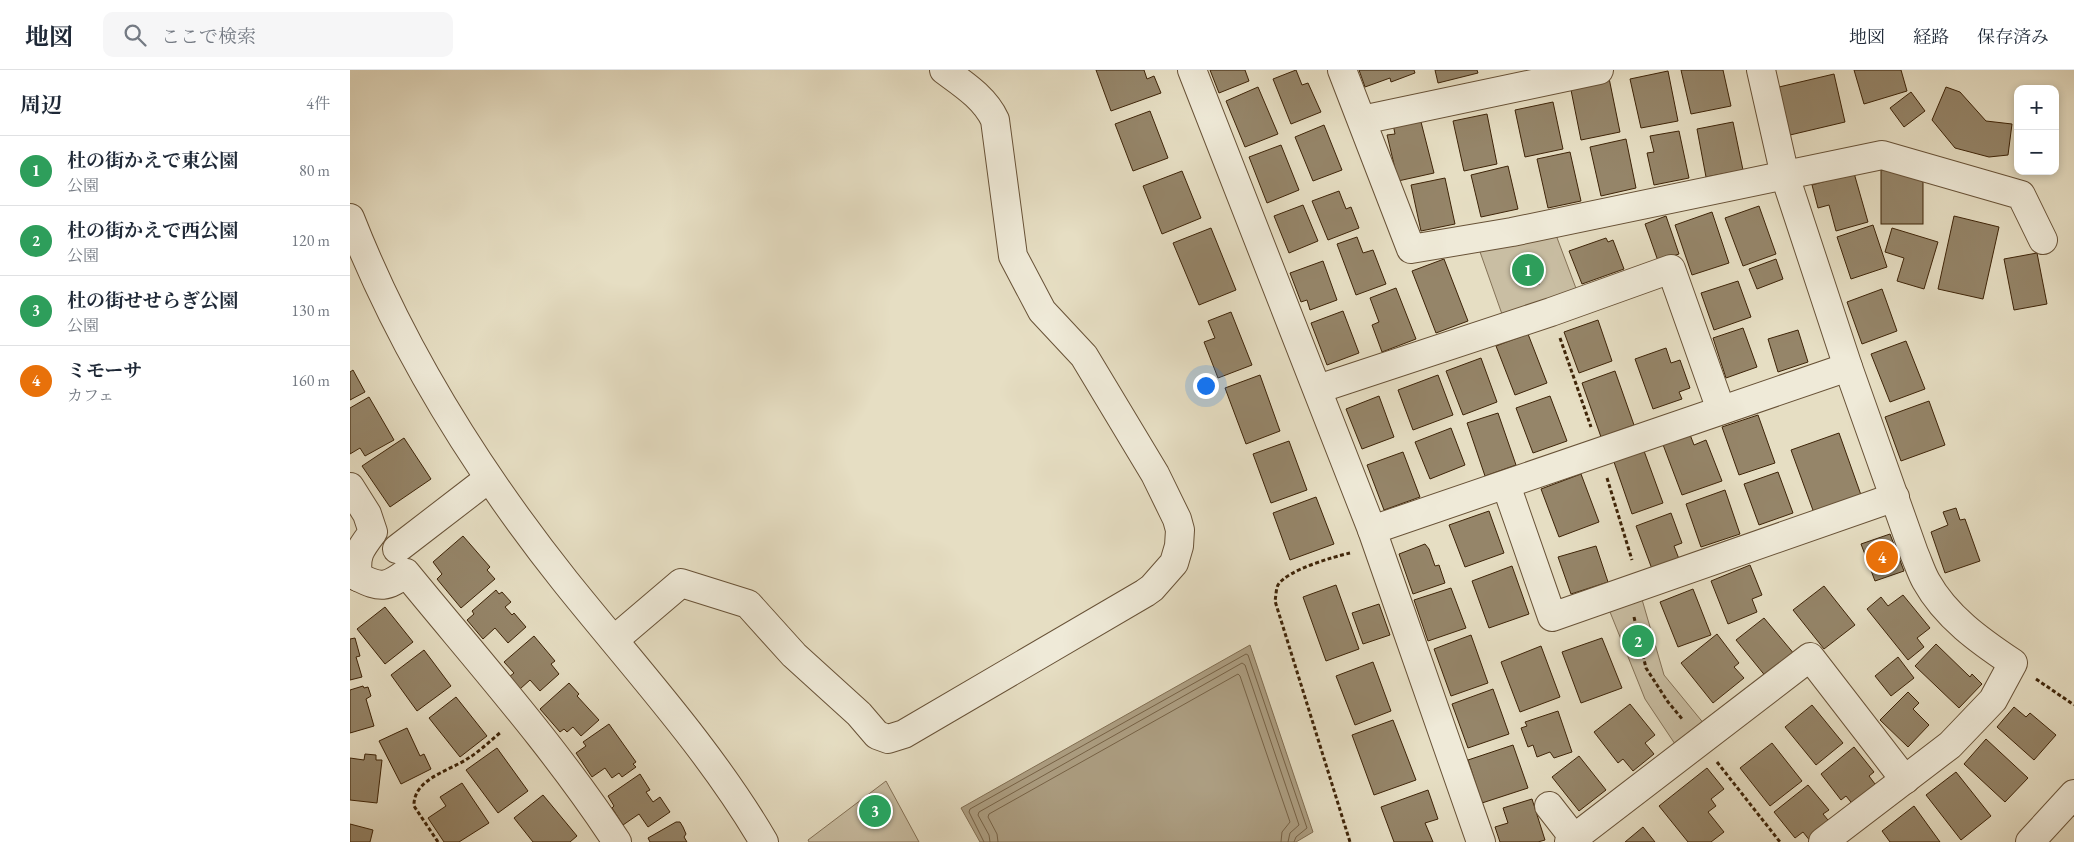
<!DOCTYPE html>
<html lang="ja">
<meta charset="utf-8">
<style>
:root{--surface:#fff;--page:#f6f6f7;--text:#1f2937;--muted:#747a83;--line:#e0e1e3;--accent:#ea580c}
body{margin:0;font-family:"EB Garamond","Noto Serif JP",serif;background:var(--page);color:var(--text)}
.controls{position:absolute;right:15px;top:15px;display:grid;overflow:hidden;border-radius:10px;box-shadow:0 2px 8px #0003}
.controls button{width:45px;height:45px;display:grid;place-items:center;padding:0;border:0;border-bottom:1px solid var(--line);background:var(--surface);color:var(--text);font:25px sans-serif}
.you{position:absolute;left:855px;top:315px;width:18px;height:18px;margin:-12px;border:4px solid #fff;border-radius:50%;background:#1a73e8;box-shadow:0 0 0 8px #1a73e833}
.badge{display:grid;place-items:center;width:32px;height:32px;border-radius:50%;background:var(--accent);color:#fff;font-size:16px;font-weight:700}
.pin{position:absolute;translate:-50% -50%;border:2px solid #fff;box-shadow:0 1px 5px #0006}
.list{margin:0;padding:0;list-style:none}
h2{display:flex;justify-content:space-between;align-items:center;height:65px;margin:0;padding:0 20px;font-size:21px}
h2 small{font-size:16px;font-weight:400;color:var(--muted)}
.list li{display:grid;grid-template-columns:32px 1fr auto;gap:15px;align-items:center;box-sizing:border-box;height:70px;padding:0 20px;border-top:1px solid var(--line)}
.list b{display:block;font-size:19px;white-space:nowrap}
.list p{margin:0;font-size:16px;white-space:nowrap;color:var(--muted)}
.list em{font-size:16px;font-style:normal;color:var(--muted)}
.icon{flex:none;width:28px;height:28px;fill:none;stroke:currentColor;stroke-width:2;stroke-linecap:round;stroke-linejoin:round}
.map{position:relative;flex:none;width:1724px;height:772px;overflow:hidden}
header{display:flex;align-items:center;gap:30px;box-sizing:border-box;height:70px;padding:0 25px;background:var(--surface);border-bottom:1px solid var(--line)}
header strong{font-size:24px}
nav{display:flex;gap:28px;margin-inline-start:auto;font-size:18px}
.search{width:350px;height:45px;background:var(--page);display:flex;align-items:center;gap:12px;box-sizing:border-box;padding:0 18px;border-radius:10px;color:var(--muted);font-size:19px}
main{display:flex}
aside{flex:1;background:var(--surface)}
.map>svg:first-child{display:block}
</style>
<header>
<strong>地図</strong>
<div class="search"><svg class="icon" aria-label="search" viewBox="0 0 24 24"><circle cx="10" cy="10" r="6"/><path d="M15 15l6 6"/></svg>ここで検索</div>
<nav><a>地図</a><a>経路</a><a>保存済み</a></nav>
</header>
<main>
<aside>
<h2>周辺<small>4件</small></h2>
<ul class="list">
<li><span class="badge" style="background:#2e9e5b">1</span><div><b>杜の街かえで東公園</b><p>公園</p></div><em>80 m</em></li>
<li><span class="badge" style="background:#2e9e5b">2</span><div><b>杜の街かえで西公園</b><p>公園</p></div><em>120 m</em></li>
<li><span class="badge" style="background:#2e9e5b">3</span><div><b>杜の街せせらぎ公園</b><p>公園</p></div><em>130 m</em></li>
<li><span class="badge" style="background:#e8710a">4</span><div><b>ミモーサ</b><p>カフェ</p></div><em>160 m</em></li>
</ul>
</aside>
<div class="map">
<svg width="1724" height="772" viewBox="0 0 1724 772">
<rect width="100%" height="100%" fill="#e6dec3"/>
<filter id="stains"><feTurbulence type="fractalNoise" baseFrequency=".004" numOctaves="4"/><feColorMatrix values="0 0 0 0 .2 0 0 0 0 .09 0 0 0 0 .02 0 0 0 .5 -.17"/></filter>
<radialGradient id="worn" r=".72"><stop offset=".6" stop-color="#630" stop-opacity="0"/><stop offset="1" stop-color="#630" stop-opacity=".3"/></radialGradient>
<g fill="#c9bea3" stroke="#847156">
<polygon points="1206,165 1227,221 1153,247 1129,179"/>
<polygon points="1291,526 1314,605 1355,655 1327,677 1295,629 1258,537"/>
<polygon points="536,711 569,772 459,772 458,770"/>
</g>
<polygon fill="#ad9f83" stroke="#816e52" points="900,575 963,762 946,772 630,772 611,738"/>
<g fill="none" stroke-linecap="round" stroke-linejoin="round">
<g stroke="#766246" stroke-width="1">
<polyline points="634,772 619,742 620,739 896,584 898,585 957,758 946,767 944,772"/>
<polyline points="640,772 639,765 628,745 629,742 892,593 895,595 949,755 940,763 938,772"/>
<polyline points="648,772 647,764 638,747 639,744 888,604 890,606 940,752 932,762 931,772"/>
</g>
</g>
<g fill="#958569" stroke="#3e2408">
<polygon points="746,0 794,0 797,9 804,6 811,23 761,41"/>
<polygon points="860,0 895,0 899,11 869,23"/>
<polygon points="946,0 952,15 958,13 971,42 941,54 923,9"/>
<polygon points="1009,0 1064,0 1065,3 1041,12 1040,8 1015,17"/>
<polygon points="1085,0 1127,0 1128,3 1088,13"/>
<polygon points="1331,0 1373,0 1381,36 1341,44"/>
<polygon points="1504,0 1551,0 1557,21 1514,34"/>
<polygon points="1318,1 1328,51 1291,58 1280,9"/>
<polygon points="1484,4 1495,52 1440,65 1429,17"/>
<polygon points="1259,8 1270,62 1231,70 1220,15"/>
<polygon points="908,17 928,64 895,77 876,31"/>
<polygon points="1596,17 1610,22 1636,51 1662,54 1658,85 1639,87 1605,78 1582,50"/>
<polygon points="1561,22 1575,41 1554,57 1540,38"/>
<polygon points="1203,32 1213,79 1175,87 1165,40"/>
<polygon points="800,41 818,88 783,101 765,54"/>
<polygon points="1137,44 1147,94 1114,101 1103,51"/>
<polygon points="1070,48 1084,103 1048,111 1037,65 1045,64 1043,54"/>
<polygon points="1383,52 1393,100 1356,107 1347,59"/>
<polygon points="974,55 992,100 963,111 945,67"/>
<polygon points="1329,61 1339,108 1304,115 1297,83 1304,82 1300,66"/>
<polygon points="1276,69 1286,118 1251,126 1240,77"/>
<polygon points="931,75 949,120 917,133 899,87"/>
<polygon points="1220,82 1231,131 1198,138 1187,89"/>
<polygon points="1158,96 1168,139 1131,147 1121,105"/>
<rect x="1531" y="100" width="42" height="54"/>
<polygon points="832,101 851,148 812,164 793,116"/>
<polygon points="1504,103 1518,152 1486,161 1479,135 1468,138 1462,115"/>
<polygon points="1095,108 1105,154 1071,161 1061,115"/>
<polygon points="989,121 996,139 1001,137 1009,158 978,170 962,131"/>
<polygon points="953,135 968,171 939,183 924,146"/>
<polygon points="1409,136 1426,184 1393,196 1375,148"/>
<polygon points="1362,142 1379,193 1342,205 1325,155"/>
<polygon points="1316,146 1329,184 1308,191 1295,154"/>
<polygon points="1604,146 1649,157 1633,229 1588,219"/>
<polygon points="1523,155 1537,197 1501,209 1487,167"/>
<polygon points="861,158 886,220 849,235 823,173"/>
<polygon points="1542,158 1588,172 1574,219 1547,211 1554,188 1535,182"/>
<polygon points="1007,167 1013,183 1023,180 1036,214 1006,225 987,174"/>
<polygon points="1256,168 1258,172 1263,170 1274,199 1232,214 1219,181"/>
<polygon points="1687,183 1697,234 1664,240 1654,189"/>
<polygon points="1094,189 1118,251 1086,263 1062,201"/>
<polygon points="1426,189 1433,209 1407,219 1399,199"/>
<polygon points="973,191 987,230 960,240 957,230 951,232 940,203"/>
<polygon points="1388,211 1401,247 1364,260 1351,223"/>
<polygon points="1046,218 1066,269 1032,282 1022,255 1029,252 1020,228"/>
<polygon points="1532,219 1547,261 1512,274 1497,232"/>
<polygon points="993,241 1009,283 977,295 961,253"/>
<polygon points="881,242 902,295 868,308 854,272 865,268 858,251"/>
<polygon points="1248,250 1262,291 1229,303 1214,262"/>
<polygon points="1393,258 1407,297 1376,308 1363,268"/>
<polygon points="1448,260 1458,292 1428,302 1418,269"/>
<polygon points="1178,264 1197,313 1165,325 1146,276"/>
<polygon points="1556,271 1575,319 1540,332 1521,284"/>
<polygon points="1316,278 1321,293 1330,290 1340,318 1329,322 1332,329 1303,339 1285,289"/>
<polygon points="1131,288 1147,332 1113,345 1096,301"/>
<polygon points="3,300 15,322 0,330 0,302"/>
<polygon points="1265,301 1284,355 1251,367 1232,313"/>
<polygon points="910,305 930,361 896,374 875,318"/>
<polygon points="1088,305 1103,345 1063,360 1048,320"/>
<polygon points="1029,326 1044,367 1012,379 996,339"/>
<polygon points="1200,326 1217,371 1183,383 1166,338"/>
<polygon points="19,327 44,370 15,386 10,378 0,384 0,338"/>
<polygon points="1579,331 1595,375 1551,391 1535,347"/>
<polygon points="1148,343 1166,395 1135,406 1117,353"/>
<polygon points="1408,345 1425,393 1389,405 1372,357"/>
<polygon points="1101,358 1115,395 1080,409 1065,372"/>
<polygon points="1339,362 1344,375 1356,370 1372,411 1332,425 1312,372"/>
<polygon points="1489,363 1511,425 1464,443 1441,380"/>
<polygon points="54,368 81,409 40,437 12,396"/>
<polygon points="939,371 957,420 921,433 903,384"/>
<polygon points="1294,381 1313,433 1282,444 1264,392"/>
<polygon points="1053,382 1070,427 1034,440 1017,395"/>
<polygon points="1428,402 1443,443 1409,455 1394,414"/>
<polygon points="1231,404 1249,452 1209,467 1191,419"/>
<polygon points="1375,420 1390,464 1351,477 1336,434"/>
<polygon points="966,427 984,474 940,490 923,443"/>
<polygon points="1606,438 1610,450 1615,449 1630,491 1595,503 1581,462 1598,455 1593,442"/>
<polygon points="1139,441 1154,483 1115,497 1099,455"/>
<polygon points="1321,443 1332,473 1324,476 1329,489 1302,499 1286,456"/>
<polygon points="1540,464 1554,501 1525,511 1511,474"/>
<polygon points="113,466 140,497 137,500 145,509 111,538 87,509 92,504 83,492"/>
<polygon points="1075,474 1079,479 1085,496 1089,495 1095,513 1063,524 1049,484"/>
<polygon points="1246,476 1258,512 1221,524 1208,487"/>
<polygon points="1400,495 1412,525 1402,529 1407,542 1378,554 1361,511"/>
<polygon points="1162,496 1179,544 1139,558 1122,511"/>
<polygon points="986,515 1009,579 976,591 953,527"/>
<polygon points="1474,516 1505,555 1474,579 1443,540"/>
<polygon points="1101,518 1116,558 1078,571 1064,530"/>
<polygon points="1343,519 1361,565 1328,577 1310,532"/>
<polygon points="146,520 149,524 152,522 161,532 155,537 162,545 164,543 176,557 158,573 145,558 133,569 117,550 124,544 122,541"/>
<polygon points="1553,525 1580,558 1567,568 1574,577 1558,590 1517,539 1531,527 1538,536"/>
<polygon points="1029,534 1040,565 1013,574 1002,543"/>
<polygon points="35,537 63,572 35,594 7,559"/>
<polygon points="1414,548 1445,585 1417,608 1386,570"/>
<polygon points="1367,564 1389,593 1384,597 1394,608 1363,633 1331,593"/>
<polygon points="1121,565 1138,613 1101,626 1084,579"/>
<polygon points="184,566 205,591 201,594 209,604 190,621 180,610 170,619 159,607 164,603 154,592"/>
<polygon points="5,568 10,586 6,587 12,607 0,610 0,569"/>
<polygon points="1252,568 1272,618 1231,633 1212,582"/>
<polygon points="1586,574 1620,607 1622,604 1632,614 1609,638 1565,596"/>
<polygon points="1191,576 1210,627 1170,642 1151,592"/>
<polygon points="74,580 101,616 67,641 41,605"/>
<polygon points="1548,587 1564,608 1541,626 1525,606"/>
<polygon points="1023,592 1041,641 1005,655 986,606"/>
<polygon points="219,613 229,624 227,626 249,650 231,666 223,657 217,662 214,659 210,662 190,639"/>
<polygon points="13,616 14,618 18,617 21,626 16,629 24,656 0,663 0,620"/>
<polygon points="1143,619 1159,664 1118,678 1102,634"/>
<polygon points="1558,622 1569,633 1563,639 1579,655 1558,677 1530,650"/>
<polygon points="106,627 137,666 110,687 79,648"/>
<polygon points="1280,634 1305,665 1295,673 1304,684 1283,701 1273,689 1268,693 1244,662"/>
<polygon points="1462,635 1493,673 1466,695 1435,657"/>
<polygon points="1664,637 1676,647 1680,643 1706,665 1684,690 1647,657"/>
<polygon points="1208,641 1222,682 1204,688 1200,682 1187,687 1183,675 1178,677 1171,658 1177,656 1175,652"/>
<polygon points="1043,650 1066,710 1024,725 1002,665"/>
<polygon points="259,654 286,692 283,694 286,697 272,707 269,703 262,708 255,698 242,707 226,683 236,676 233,672"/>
<polygon points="57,658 70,686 74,684 81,699 51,714 29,671"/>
<polygon points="1636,669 1678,708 1655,732 1614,694"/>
<polygon points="1422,673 1452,711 1420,736 1390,698"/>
<polygon points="1163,675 1178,718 1132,733 1118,690"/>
<polygon points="1504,677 1524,702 1519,706 1528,718 1505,737 1496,726 1491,730 1471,704"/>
<polygon points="147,678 178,721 148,743 116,700"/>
<polygon points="15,684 26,685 26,690 32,690 27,733 0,730 0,688 14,690"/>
<polygon points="1229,686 1256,720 1229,741 1202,707"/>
<polygon points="1357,698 1374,719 1361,729 1366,736 1358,742 1374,762 1361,772 1338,772 1309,736"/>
<polygon points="1606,702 1641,746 1611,770 1576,725"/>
<polygon points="290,704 300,720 296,722 303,732 310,727 320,742 298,757 289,744 273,755 262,738 264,736 258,726"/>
<polygon points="112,713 139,753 109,772 94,772 78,748 96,736 90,727"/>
<polygon points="1458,715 1479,740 1473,744 1482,755 1461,772 1453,762 1445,768 1424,742"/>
<polygon points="1078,720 1088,749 1075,753 1083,772 1044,772 1031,737"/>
<polygon points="193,725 227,766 220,772 183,772 164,748"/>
<polygon points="1182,729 1195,770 1188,772 1150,772 1145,757 1158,753 1153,738"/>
<polygon points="1564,736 1590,772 1540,772 1532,761"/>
<polygon points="326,752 330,752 333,757 336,764 334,767 337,772 300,772 298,768"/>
<polygon points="0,754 23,760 20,772 0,772"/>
<polygon points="1293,757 1305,772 1275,772"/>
</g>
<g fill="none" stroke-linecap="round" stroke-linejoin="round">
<defs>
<g id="minor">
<polyline points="842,0 1022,460 1131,772"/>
<polyline points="992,0 1061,179 1162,162 1532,85 1671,125 1693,170"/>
<path d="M1411,0L1435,106L1498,297L1564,483C1568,492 1571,502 1576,511C1596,547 1630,571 1663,593L1643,630L1600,675L1473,772"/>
<polyline points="1012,50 1249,0"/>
<path d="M0,148C52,281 126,399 215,511C283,596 359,678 414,772"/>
<polyline points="968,319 1201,242 1321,199 1371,340"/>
<polyline points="1156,415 1202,547 1545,427"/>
<path d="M0,417L17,444L23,462C10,479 5,485 8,507"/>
<polyline points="1022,460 1498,297"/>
<polyline points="47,479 138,409"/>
<path d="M8,507C31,518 36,518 56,503C128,591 205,677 267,772"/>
<path d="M264,570L331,513L398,534L444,585L509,644L527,665L538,669L554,664L795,523L802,518L824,493L829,476L830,460L827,449L805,404L734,286L692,241L663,186L645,50C635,28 613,14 594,0"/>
<polyline points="1199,736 1224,768"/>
<polyline points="1219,772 1460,587 1555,710"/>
<polyline points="1680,772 1724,724"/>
</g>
</defs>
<use href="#minor" stroke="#685237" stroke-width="30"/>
<g stroke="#3e2408" stroke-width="3" stroke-dasharray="4 2.5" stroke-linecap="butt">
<polyline points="1175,188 1189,216"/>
<polyline points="1210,268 1241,357"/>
<polyline points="1257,408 1282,490"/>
<path d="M1000,483C983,487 937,500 928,515C926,519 926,526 925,531L1000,772"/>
<polyline points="1284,547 1296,598 1318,632 1333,650"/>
<polyline points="1686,609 1724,635"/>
<polyline points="1367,692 1430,772"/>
<path d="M88,772L64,736C63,709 99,701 117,689C129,682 140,671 151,662"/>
</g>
<use href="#minor" stroke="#efead8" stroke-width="28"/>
</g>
<rect width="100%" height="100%" filter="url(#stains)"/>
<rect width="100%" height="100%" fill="url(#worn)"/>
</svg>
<div class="controls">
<button>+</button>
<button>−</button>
</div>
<div class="you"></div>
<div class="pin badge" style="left:1178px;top:200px;background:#2e9e5b">1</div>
<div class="pin badge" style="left:1288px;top:571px;background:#2e9e5b">2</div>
<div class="pin badge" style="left:525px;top:741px;background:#2e9e5b">3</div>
<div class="pin badge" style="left:1532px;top:487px;background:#e8710a">4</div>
</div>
</main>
